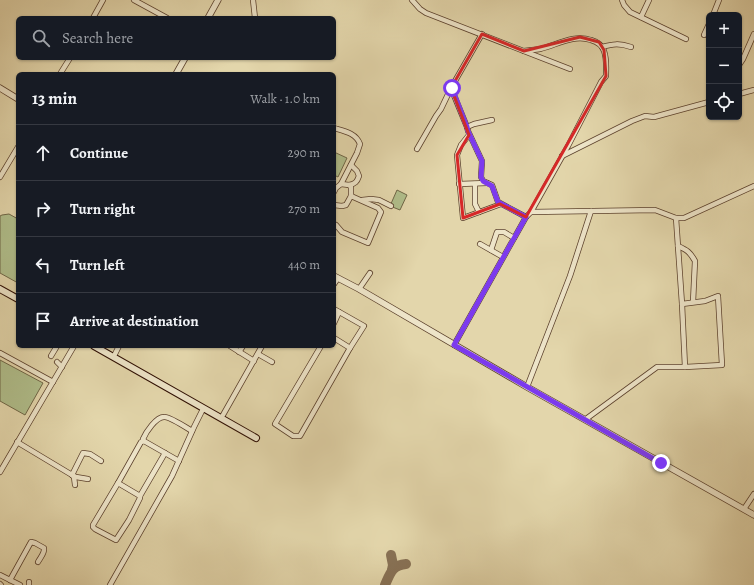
<!DOCTYPE html>
<meta charset="utf-8">
<style>
:root{--surface:#171b24;--page:#242831;--text:#f1f3f6;--muted:#9ea1a6;--line:#363941}
body{margin:0;font-family:Alegreya,serif;background:var(--page);color:var(--text)}
.controls{position:absolute;right:12px;top:12px;display:grid;overflow:hidden;border-radius:6px;box-shadow:0 1px 3px #0004}
.controls button{width:36px;height:36px;display:grid;place-items:center;padding:0;border:0;border-bottom:1px solid var(--line);background:var(--surface);color:var(--text);font:20px sans-serif}
.stop{position:absolute;width:12px;height:12px;margin:-9px;border:3px solid #7c3aed;border-radius:50%;background:#fff}
.stop.end{background:#7c3aed;border-color:#fff;box-shadow:0 1px 4px #0008}
.list{margin:0;padding:0;list-style:none}
h2{display:flex;justify-content:space-between;align-items:center;height:52px;margin:0;padding:0 16px;font-size:17px}
h2 small{font-size:13px;font-weight:400;color:var(--muted)}
.list li{display:grid;grid-template-columns:26px 1fr auto;gap:12px;align-items:center;box-sizing:border-box;height:56px;padding:0 16px;border-top:1px solid var(--line)}
.list b{display:block;font-size:15px;white-space:nowrap}
.list em{font-size:13px;font-style:normal;color:var(--muted)}
.icon{flex:none;width:22px;height:22px;fill:none;stroke:currentColor;stroke-width:2;stroke-linecap:round;stroke-linejoin:round}
.map{position:relative;flex:none;width:754px;height:585px;overflow:hidden}
.search{position:absolute;background:var(--surface);box-shadow:0 1px 3px #0004;left:16px;top:16px;width:320px;height:44px;display:flex;align-items:center;gap:10px;box-sizing:border-box;padding:0 14px;border-radius:6px;color:var(--muted);font-size:15px}
.panel{position:absolute;background:var(--surface);box-shadow:0 1px 3px #0004;left:16px;top:72px;width:320px;height:276px;border-radius:6px}
.map>svg:first-child{display:block}
</style>
<div class="map">
<svg width="754" height="585" viewBox="0 0 754 585">
<rect width="100%" height="100%" fill="#e3d6ab"/>
<filter id="stains"><feTurbulence type="fractalNoise" baseFrequency=".005" numOctaves="4"/><feColorMatrix values="0 0 0 0 .2 0 0 0 0 .09 0 0 0 0 .02 0 0 0 .5 -.17"/></filter>
<radialGradient id="worn" r=".72"><stop offset=".6" stop-color="#630" stop-opacity="0"/><stop offset="1" stop-color="#630" stop-opacity=".3"/></radialGradient>
<g fill="#b0be8b" stroke="#6f6646">
<polygon points="334,152 347,158 338,177 334,175"/>
<polygon points="397,190 407,195 400,210 390,206"/>
<polygon points="9,214 18,219 18,283 0,273 0,216 2,215"/>
<polygon points="0,360 43,383 25,415 0,401"/>
</g>
<g fill="none" stroke-linecap="round" stroke-linejoin="round">
<g stroke="#887256" stroke-width="10">
<polyline points="391,555 393,565 392,570"/>
<path d="M385,585C390,574 392,565 406,564"/>
</g>
<defs>
<g id="minor">
<polyline points="134,0 167,18"/>
<polyline points="253,0 255,18"/>
<polyline points="412,0 420,9 426,13 570,69"/>
<polyline points="622,0 624,5 630,12 686,39"/>
<polyline points="713,15 719,0"/>
<polyline points="641,17 649,0"/>
<polyline points="93,18 103,0"/>
<polyline points="704,35 709,24"/>
<path d="M602,47C613,44 619,43 631,47"/>
<polyline points="739,65 743,59 754,34"/>
<polyline points="60,74 70,58"/>
<polyline points="451,88 482,34"/>
<polyline points="739,94 754,90"/>
<polyline points="492,120 474,124 467,127 468,131 482,161 481,177 483,181 492,185 498,202 526,217"/>
<path d="M334,128C344,131 356,133 360,144L357,153L341,184L336,188L334,192"/>
<polyline points="469,135 461,145 457,155 463,218 501,204"/>
<polyline points="417,149 436,116 441,109 451,88 467,127"/>
<polyline points="562,156 632,121 645,116 654,117 709,102"/>
<polyline points="0,177 18,147"/>
<polyline points="341,184 349,185 351,187 351,196"/>
<polyline points="459,184 487,183"/>
<polyline points="475,184 475,204 479,212"/>
<path d="M349,185C355,184 357,182 359,176L357,171L351,165"/>
<polyline points="362,200 371,199 379,200 391,206"/>
<polyline points="334,205 342,206 346,205 351,196 378,208 381,212 368,243 342,232 336,225 334,224"/>
<polyline points="531,212 655,210 676,218 684,218 754,186"/>
<polyline points="676,218 682,304 685,367"/>
<polyline points="480,244 503,257"/>
<path d="M678,246C687,250 690,252 695,261L693,302"/>
<polyline points="491,250 497,232 504,232 514,238"/>
<polyline points="334,284 338,278"/>
<polyline points="359,289 370,273"/>
<polyline points="334,323 339,312"/>
<polyline points="334,338 350,348"/>
<path d="M454,345L526,217L531,212L568,146L601,82L606,76C606,68 607,59 604,51C602,45 598,42 591,40C573,34 557,45 540,49C535,50 530,50 524,51"/>
<polyline points="230,346 254,361"/>
<polyline points="321,346 275,424 293,436 300,436 350,348 364,326 334,309"/>
<polyline points="239,352 243,346"/>
<polyline points="0,353 53,382"/>
<polyline points="115,354 119,346"/>
<polyline points="258,354 272,362"/>
<polyline points="51,356 57,346"/>
<polyline points="57,362 62,367"/>
<polyline points="527,387 570,276 591,211"/>
<polyline points="223,415 262,346"/>
<polyline points="586,419 657,367 685,367 722,365 718,296 705,301 682,304"/>
<polyline points="144,441 141,442 118,483 140,496 165,453"/>
<polyline points="17,442 72,475 83,453 90,454 101,461"/>
<path d="M179,461L144,441L143,439C146,432 156,417 164,417C169,416 187,428 192,431"/>
<polyline points="0,472 74,346"/>
<polyline points="72,475 76,477 88,479"/>
<polyline points="72,475 74,477 75,485"/>
<polyline points="118,483 93,525 93,527 95,529 116,540 129,520 140,498 140,496"/>
<polyline points="744,509 754,494"/>
<polyline points="0,575 20,585"/>
<path d="M10,580L31,542L35,543L44,548C45,553 40,558 38,562"/>
<polyline points="0,584 1,585"/>
<polyline points="29,585 29,582"/>
<polyline points="110,585 172,476 194,427 203,409"/>
</g>
<g id="tertiary">
<polyline points="208,18 218,0"/>
<polyline points="176,74 185,58"/>
<polyline points="0,88 18,99"/>
<polyline points="334,276 359,289 527,387 754,515"/>
</g>
<g id="secondary">
<polyline points="0,289 18,299"/>
<polyline points="94,346 256,438"/>
</g>
</defs>
<use href="#minor" stroke="#5b402c" stroke-width="6"/>
<use href="#tertiary" stroke="#5b402c" stroke-width="7"/>
<use href="#secondary" stroke="#2e0e02" stroke-width="8"/>
<use href="#minor" stroke="#ede4c8" stroke-width="4.5"/>
<use href="#tertiary" stroke="#ede4c8" stroke-width="5.5"/>
<use href="#secondary" stroke="#ede4c8" stroke-width="6"/>
</g>
<g fill="none" stroke-linecap="round" stroke-linejoin="round">
<polyline stroke="#7c3aed" stroke-width="5" points="452,88 467,127 468,131 482,161 481,177 483,181 492,186 498,202 526,217 454,345 661,463"/>
</g>
<path fill="none" stroke="#d62828" stroke-width="3" stroke-linejoin="round" d="M482,34L524,51L580,37L599,42L604,50L606,76L526,217L500,204L463,218L457,155L469,135L451,88Z"/>
<rect width="100%" height="100%" filter="url(#stains)"/>
<rect width="100%" height="100%" fill="url(#worn)"/>
</svg>
<div class="controls">
<button>+</button>
<button>−</button>
<button><svg class="icon" aria-label="locate" viewBox="0 0 24 24"><circle cx="12" cy="12" r="6"/><path d="M12 2v4M12 18v4M2 12h4M18 12h4"/></svg></button>
</div>
<div class="stop" style="left:452px;top:88px"></div>
<div class="stop end" style="left:661px;top:463px"></div>
<div class="search"><svg class="icon" aria-label="search" viewBox="0 0 24 24"><circle cx="10" cy="10" r="6"/><path d="M15 15l6 6"/></svg>Search here</div>
<section class="panel">
<h2>13 min<small>Walk · 1.0 km</small></h2>
<ul class="list">
<li><svg class="icon" aria-label="ahead" viewBox="0 0 24 24"><path d="M12 20V5M6 11l6-6 6 6"/></svg><div><b>Continue</b></div><em>290 m</em></li>
<li><svg class="icon" aria-label="right" viewBox="0 0 24 24"><path d="M7 20v-9h11M14 6l5 5-5 5"/></svg><div><b>Turn right</b></div><em>270 m</em></li>
<li><svg class="icon" aria-label="left" viewBox="0 0 24 24"><path d="M17 20v-9H6M10 6l-5 5 5 5"/></svg><div><b>Turn left</b></div><em>440 m</em></li>
<li><svg class="icon" aria-label="arrive" viewBox="0 0 24 24"><path d="M6 21V4h12l-3 4 3 4H6"/></svg><div><b>Arrive at destination</b></div></li>
</ul>
</section>
</div>
